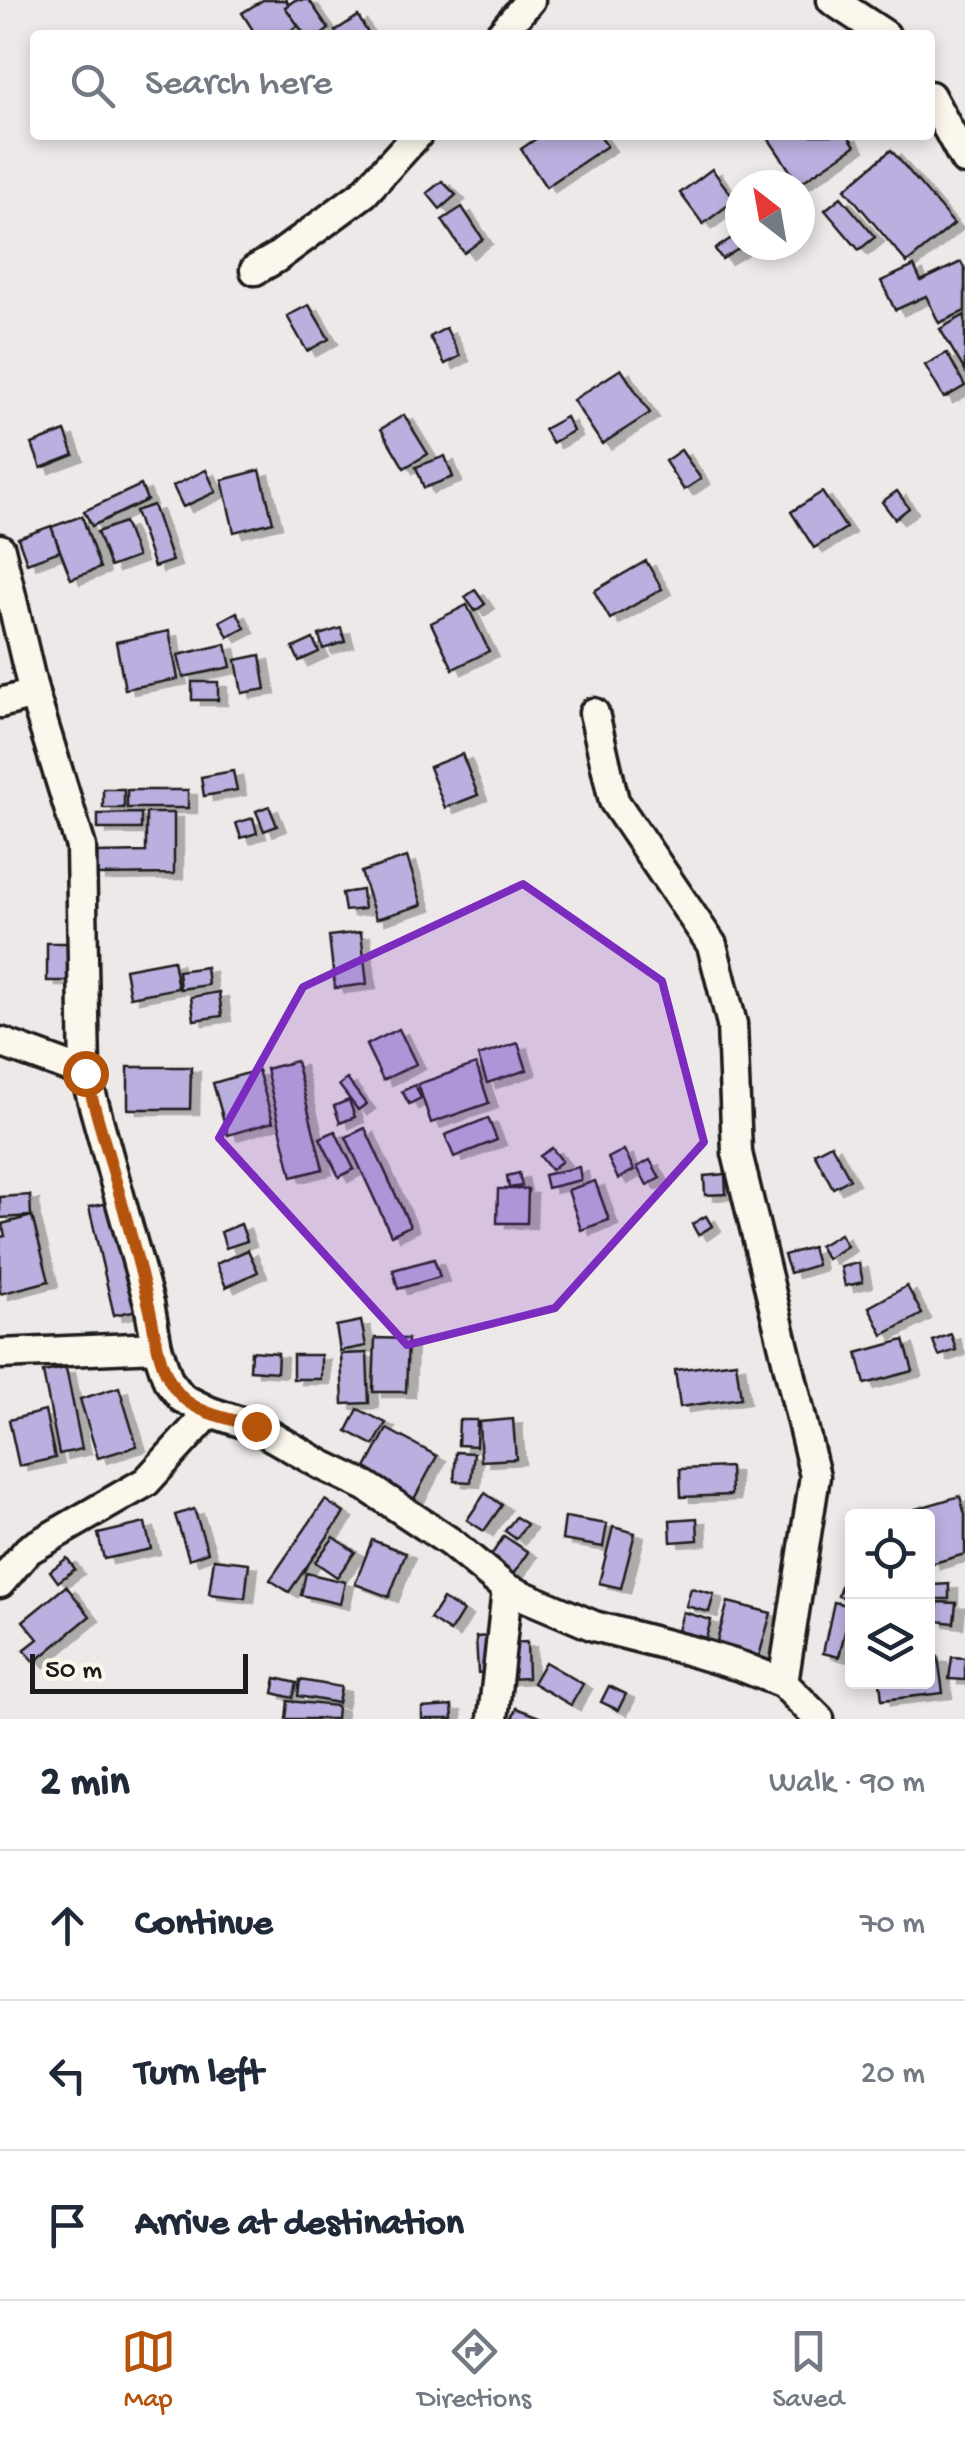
<!DOCTYPE html>
<meta charset="utf-8">
<style>
:root{--surface:#fff;--page:#f2f2f3;--text:#1f2937;--muted:#747a83;--line:#e0e1e3;--accent:#b45309}
body{margin:0;font-family:"Gochi Hand",sans-serif;background:var(--page);color:var(--text)}
.controls{position:absolute;right:30px;bottom:30px;display:grid;overflow:hidden;border-radius:10px;box-shadow:0 5px 15px #0003}
.controls button{width:90px;height:90px;display:grid;place-items:center;padding:0;border:0;border-bottom:2px solid var(--line);background:var(--surface);color:var(--text);font:50px sans-serif}
.compass{position:absolute;left:725px;top:170px;width:90px;height:90px;border-radius:50%;background:var(--surface);box-shadow:0 5px 15px #0003;rotate:329deg}
.scale{position:absolute;left:30px;bottom:25px;width:218px;box-sizing:border-box;padding-left:10px;border:5px solid #1c1c1c;border-top:0;font-size:28px;line-height:35px;white-space:nowrap;color:#1c1c1c;-webkit-text-stroke:8px #fbf7ec;paint-order:stroke}
.stop{position:absolute;width:30px;height:30px;margin:-22px;border:8px solid #b45309;border-radius:50%;background:#fff}
.stop.end{background:#b45309;border-color:#fff;box-shadow:0 2px 10px #0008}
.list{margin:0;padding:0;list-style:none}
h2{display:flex;justify-content:space-between;align-items:center;height:130px;margin:0;padding:0 40px;font-size:42px}
h2 small{font-size:32px;font-weight:400;color:var(--muted)}
.list li{display:grid;grid-template-columns:65px 1fr auto;gap:30px;align-items:center;box-sizing:border-box;height:150px;padding:0 40px;border-top:2px solid var(--line)}
.list b{display:block;font-size:38px;white-space:nowrap}
.list em{font-size:32px;font-style:normal;color:var(--muted)}
.icon{flex:none;width:55px;height:55px;fill:none;stroke:currentColor;stroke-width:2;stroke-linecap:round;stroke-linejoin:round}
.map{position:relative;flex:none;width:965px;height:1719px;overflow:hidden}
.search{position:absolute;background:var(--surface);box-shadow:0 5px 15px #0003;left:30px;right:30px;top:30px;height:110px;display:flex;align-items:center;gap:25px;box-sizing:border-box;padding:0 35px;border-radius:10px;color:var(--muted);font-size:38px}
.sheet{height:580px;background:var(--surface)}
nav{display:flex;justify-content:space-around;align-items:center;box-sizing:border-box;height:140px;border-top:2px solid var(--line);background:var(--surface);font-size:28px;color:var(--muted)}
nav a{display:grid;justify-items:center;gap:5px}
nav .on{color:var(--accent)}
.map>svg:first-child{display:block}
</style>
<div class="map">
<svg width="965" height="1719" viewBox="0 0 965 1719">
<defs>
<filter id="shadow"><feDropShadow dx="9" dy="5" stdDeviation="0" flood-color="#0004"/></filter>
</defs>
<rect width="100%" height="100%" fill="#eee9e9"/>
<filter id="ink" filterUnits="userSpaceOnUse"><feTurbulence type="fractalNoise" baseFrequency=".01" numOctaves="2"/><feDisplacementMap in="SourceGraphic" scale="20" xChannelSelector="R" yChannelSelector="G"/><feConvolveMatrix kernelMatrix="1 2 1 2 8 2 1 2 1" color-interpolation-filters="sRGB"/></filter>
<g filter="url(#ink)">
<g fill="#bbafdf" stroke="#1c1c1c" stroke-width="2.5" filter="url(#shadow)">
<polygon points="263,0 286,0 301,24 283,35 256,35 242,13"/>
<polygon points="295,0 309,0 329,29 321,35 305,35 285,7"/>
<polygon points="358,16 369,35 337,35 335,31"/>
<polygon points="535,135 599,135 607,146 546,187 521,149 537,138"/>
<polygon points="766,135 848,135 855,146 799,184"/>
<polygon points="891,150 954,224 907,263 845,189"/>
<polygon points="712,169 735,200 703,224 680,193"/>
<polygon points="442,181 456,195 440,209 427,193"/>
<polygon points="841,197 875,237 859,250 825,210"/>
<polygon points="462,207 483,239 464,253 442,220"/>
<polygon points="739,233 740,245 745,245 722,259 715,249"/>
<polygon points="961,262 965,269 965,311 939,323 926,296 895,310 881,281 914,266 921,281"/>
<polygon points="309,305 329,339 307,351 287,316"/>
<polygon points="965,315 965,371 940,329"/>
<polygon points="446,328 460,356 445,364 430,337"/>
<polygon points="947,353 965,386 944,398 925,365"/>
<polygon points="621,369 650,413 602,444 573,400"/>
<polygon points="404,415 428,454 404,468 381,429"/>
<polygon points="566,417 573,431 552,443 544,429"/>
<polygon points="65,431 74,455 41,468 32,444"/>
<polygon points="681,450 701,479 684,490 665,461"/>
<polygon points="445,456 453,477 424,488 416,467"/>
<polygon points="206,470 216,492 183,507 173,486"/>
<polygon points="260,470 273,522 234,532 222,480"/>
<polygon points="141,485 147,500 92,526 84,511"/>
<polygon points="897,491 909,508 895,519 882,502"/>
<polygon points="822,492 846,528 814,548 791,512"/>
<polygon points="153,505 172,561 154,567 135,511"/>
<polygon points="82,516 100,568 71,579 51,527"/>
<polygon points="124,522 137,557 110,567 97,532"/>
<polygon points="51,526 60,551 27,563 18,538"/>
<polygon points="646,561 662,589 610,619 594,591"/>
<polygon points="475,590 485,604 475,611 465,597"/>
<polygon points="467,605 489,651 453,669 431,623"/>
<polygon points="237,612 245,628 228,637 220,621"/>
<polygon points="341,628 345,642 323,649 319,635"/>
<polygon points="169,631 178,679 125,689 116,642"/>
<polygon points="313,639 319,652 299,661 293,648"/>
<polygon points="226,644 231,667 183,677 178,655"/>
<polygon points="260,655 266,689 242,693 236,660"/>
<rect x="192" y="682" width="26" height="18"/>
<polygon points="462,754 478,795 445,808 429,767"/>
<polygon points="233,771 237,790 204,796 201,777"/>
<rect x="103" y="789" width="21" height="19"/>
<rect x="127" y="790" width="61" height="18"/>
<polygon points="269,806 277,826 264,831 256,811"/>
<polygon points="141,813 141,829 98,829 98,814"/>
<polygon points="146,813 174,813 174,874 96,875 96,853 146,852"/>
<polygon points="253,818 257,833 241,838 236,823"/>
<polygon points="407,857 422,905 376,919 361,872"/>
<polygon points="362,890 364,909 345,911 342,893"/>
<polygon points="361,932 367,984 335,988 329,936"/>
<rect x="47" y="943" width="28" height="38"/>
<polygon points="173,960 178,988 130,997 125,969"/>
<polygon points="206,967 208,985 180,989 178,971"/>
<polygon points="219,992 222,1016 194,1020 191,997"/>
<polygon points="399,1029 416,1064 383,1080 366,1045"/>
<polygon points="518,1043 527,1070 487,1083 478,1056"/>
<polygon points="296,1061 323,1169 292,1177 266,1069"/>
<polygon points="476,1064 489,1103 431,1123 418,1084"/>
<polygon points="128,1067 191,1067 190,1109 128,1109"/>
<polygon points="258,1070 273,1122 228,1135 213,1083"/>
<polygon points="347,1079 366,1104 358,1110 339,1085"/>
<polygon points="415,1085 421,1098 409,1104 402,1091"/>
<polygon points="349,1100 355,1117 340,1123 334,1106"/>
<polygon points="488,1118 497,1140 454,1157 445,1135"/>
<polygon points="365,1128 410,1226 391,1235 346,1137"/>
<polygon points="335,1131 354,1169 339,1177 320,1138"/>
<polygon points="831,1144 850,1179 833,1188 814,1153"/>
<polygon points="552,1148 562,1161 551,1170 540,1156"/>
<polygon points="624,1150 634,1170 618,1179 608,1158"/>
<polygon points="650,1160 660,1178 647,1185 637,1167"/>
<polygon points="579,1167 581,1180 547,1188 544,1175"/>
<polygon points="519,1173 522,1186 509,1188 507,1176"/>
<polygon points="725,1174 726,1194 705,1195 704,1176"/>
<polygon points="595,1181 609,1220 581,1230 568,1190"/>
<polygon points="498,1189 528,1189 527,1223 497,1223"/>
<polygon points="30,1195 31,1216 0,1218 0,1197"/>
<polygon points="118,1201 142,1309 114,1315 89,1207"/>
<polygon points="32,1216 49,1281 0,1294 0,1237 5,1236 2,1224"/>
<polygon points="706,1216 712,1226 698,1235 692,1224"/>
<polygon points="241,1224 247,1241 226,1248 221,1232"/>
<polygon points="840,1234 847,1246 827,1259 819,1246"/>
<polygon points="812,1247 817,1265 790,1273 784,1255"/>
<polygon points="248,1250 258,1272 226,1287 216,1264"/>
<polygon points="434,1259 440,1277 398,1289 393,1270"/>
<polygon points="859,1263 863,1282 845,1286 841,1267"/>
<polygon points="907,1286 922,1314 883,1335 869,1307"/>
<polygon points="361,1321 366,1346 340,1351 336,1326"/>
<polygon points="951,1334 956,1350 939,1356 933,1341"/>
<polygon points="375,1338 408,1339 406,1392 373,1392"/>
<polygon points="904,1340 913,1371 865,1384 857,1353"/>
<polygon points="251,1351 278,1353 277,1372 250,1370"/>
<polygon points="367,1353 369,1403 343,1404 341,1354"/>
<rect x="293" y="1355" width="28" height="24"/>
<polygon points="736,1362 741,1398 680,1407 675,1370"/>
<polygon points="66,1368 82,1449 59,1454 43,1372"/>
<polygon points="119,1387 137,1446 98,1458 80,1399"/>
<polygon points="358,1409 386,1423 374,1445 347,1431"/>
<polygon points="45,1411 55,1458 19,1466 9,1420"/>
<polygon points="513,1419 516,1459 481,1461 479,1422"/>
<polygon points="459,1420 477,1420 476,1446 458,1445"/>
<polygon points="387,1429 437,1456 414,1499 364,1472"/>
<polygon points="456,1452 474,1453 471,1482 454,1481"/>
<polygon points="730,1467 731,1495 681,1497 680,1469"/>
<polygon points="485,1493 502,1505 484,1531 467,1520"/>
<polygon points="960,1496 965,1515 965,1554 931,1564 928,1552 928,1516 917,1516 915,1509"/>
<polygon points="325,1500 344,1513 289,1592 270,1580"/>
<polygon points="194,1509 208,1552 189,1559 175,1515"/>
<polygon points="516,1517 527,1524 516,1539 505,1531"/>
<polygon points="565,1517 607,1524 603,1547 562,1540"/>
<polygon points="697,1518 698,1540 671,1542 670,1520"/>
<polygon points="145,1523 151,1549 104,1559 98,1534"/>
<polygon points="613,1527 635,1533 621,1588 599,1583"/>
<polygon points="504,1536 528,1552 512,1576 488,1560"/>
<polygon points="334,1537 355,1552 337,1577 315,1562"/>
<polygon points="372,1540 406,1553 389,1597 355,1584"/>
<polygon points="67,1558 75,1569 58,1582 50,1571"/>
<polygon points="214,1559 249,1563 245,1598 209,1594"/>
<polygon points="306,1573 345,1582 340,1604 301,1595"/>
<polygon points="844,1576 852,1578 852,1600 838,1596"/>
<polygon points="949,1584 949,1599 934,1599 934,1585"/>
<polygon points="66,1586 90,1616 35,1662 24,1650 38,1639 23,1621"/>
<polygon points="691,1588 714,1594 709,1612 686,1606"/>
<polygon points="443,1599 463,1611 450,1632 430,1619"/>
<polygon points="728,1602 771,1613 758,1660 715,1648"/>
<polygon points="834,1602 851,1606 839,1657 823,1653"/>
<polygon points="938,1602 956,1603 954,1623 936,1621"/>
<polygon points="683,1612 711,1620 706,1638 678,1631"/>
<polygon points="491,1636 494,1672 478,1673 476,1637"/>
<polygon points="527,1642 528,1678 507,1679 506,1643"/>
<polygon points="938,1657 943,1693 882,1700 880,1682 928,1682 928,1659"/>
<polygon points="952,1657 965,1658 965,1680 949,1679"/>
<polygon points="545,1662 583,1684 571,1705 533,1683"/>
<polygon points="276,1678 297,1683 293,1698 273,1693"/>
<polygon points="300,1680 341,1687 338,1703 298,1696"/>
<polygon points="609,1686 626,1694 618,1710 601,1702"/>
<polygon points="288,1701 337,1706 336,1719 286,1719"/>
<polygon points="452,1706 453,1719 422,1719 422,1708"/>
<polygon points="516,1708 544,1719 512,1719"/>
</g>
<g fill="none" stroke-linecap="round" stroke-linejoin="round">
<defs>
<g id="street">
<polyline points="832,0 885,35"/>
<polyline points="500,35 530,0"/>
<polyline points="930,96 965,160"/>
<polyline points="255,270 276,258 364,193 417,135"/>
<polyline points="0,549 34,694 81,847 85,1073 149,1303 157,1347 168,1380 182,1398 210,1412 256,1427 322,1465 366,1486 450,1542 507,1589 594,1626 687,1650 743,1667 783,1683 819,1719"/>
<polyline points="0,703 34,694"/>
<polyline points="594,713 614,801 712,945 732,1024 737,1153 815,1476 783,1683"/>
<polyline points="0,1042 85,1073"/>
<polyline points="0,1354 157,1347"/>
<polyline points="0,1583 28,1550 146,1482 210,1412"/>
<polyline points="493,1719 507,1589"/>
</g>
</defs>
<use href="#street" stroke="#1c1c1c" stroke-width="35"/>
<use href="#street" stroke="#fbf7ec" stroke-width="28"/>
</g>
</g>
<g fill="none" stroke-linecap="round" stroke-linejoin="round" filter="url(#ink)">
<path stroke="#b45309" stroke-width="12" d="M85,1073C106,1149 130,1225 148,1302C156,1332 157,1370 180,1395C197,1414 232,1419 256,1426"/>
</g>
<path fill="#7b2cbf" fill-opacity="0.2" stroke="#7b2cbf" stroke-width="8" stroke-linejoin="round" d="M523,884L662,981L704,1142L555,1308L407,1345L219,1138L303,987Z"/>
</svg>
<div class="controls">
<button><svg class="icon" aria-label="locate" viewBox="0 0 24 24"><circle cx="12" cy="12" r="6"/><path d="M12 2v4M12 18v4M2 12h4M18 12h4"/></svg></button>
<button><svg class="icon" aria-label="layers" viewBox="0 0 24 24"><path d="M12 4l9 5-9 5-9-5zM3 14l9 5 9-5"/></svg></button>
</div>
<svg class="compass" viewBox="-18 -18 36 36"><path d="M0-13l5 13h-10z" fill="#e53935"/><path d="M0 13l5-13h-10z" fill="#747a83"/></svg>
<div class="scale">50 m</div>
<div class="stop" style="left:85px;top:1073px"></div>
<div class="stop end" style="left:256px;top:1426px"></div>
<div class="search"><svg class="icon" aria-label="search" viewBox="0 0 24 24"><circle cx="10" cy="10" r="6"/><path d="M15 15l6 6"/></svg>Search here</div>
</div>
<section class="sheet">
<h2>2 min<small>Walk · 90 m</small></h2>
<ul class="list">
<li><svg class="icon" aria-label="ahead" viewBox="0 0 24 24"><path d="M12 20V5M6 11l6-6 6 6"/></svg><div><b>Continue</b></div><em>70 m</em></li>
<li><svg class="icon" aria-label="left" viewBox="0 0 24 24"><path d="M17 20v-9H6M10 6l-5 5 5 5"/></svg><div><b>Turn left</b></div><em>20 m</em></li>
<li><svg class="icon" aria-label="arrive" viewBox="0 0 24 24"><path d="M6 21V4h12l-3 4 3 4H6"/></svg><div><b>Arrive at destination</b></div></li>
</ul>
</section>
<nav>
<a class="on"><svg class="icon" aria-label="map" viewBox="0 0 24 24"><path d="M3 6l6-2 6 2 6-2v14l-6 2-6-2-6 2zM9 4v14M15 6v14"/></svg>Map</a>
<a><svg class="icon" aria-label="directions" viewBox="0 0 24 24"><path d="M12 3l9 9-9 9-9-9zM9 14v-3h6M13 9l2 2-2 2"/></svg>Directions</a>
<a><svg class="icon" aria-label="saved" viewBox="0 0 24 24"><path d="M7 4h10v16l-5-4-5 4z"/></svg>Saved</a>
</nav>
